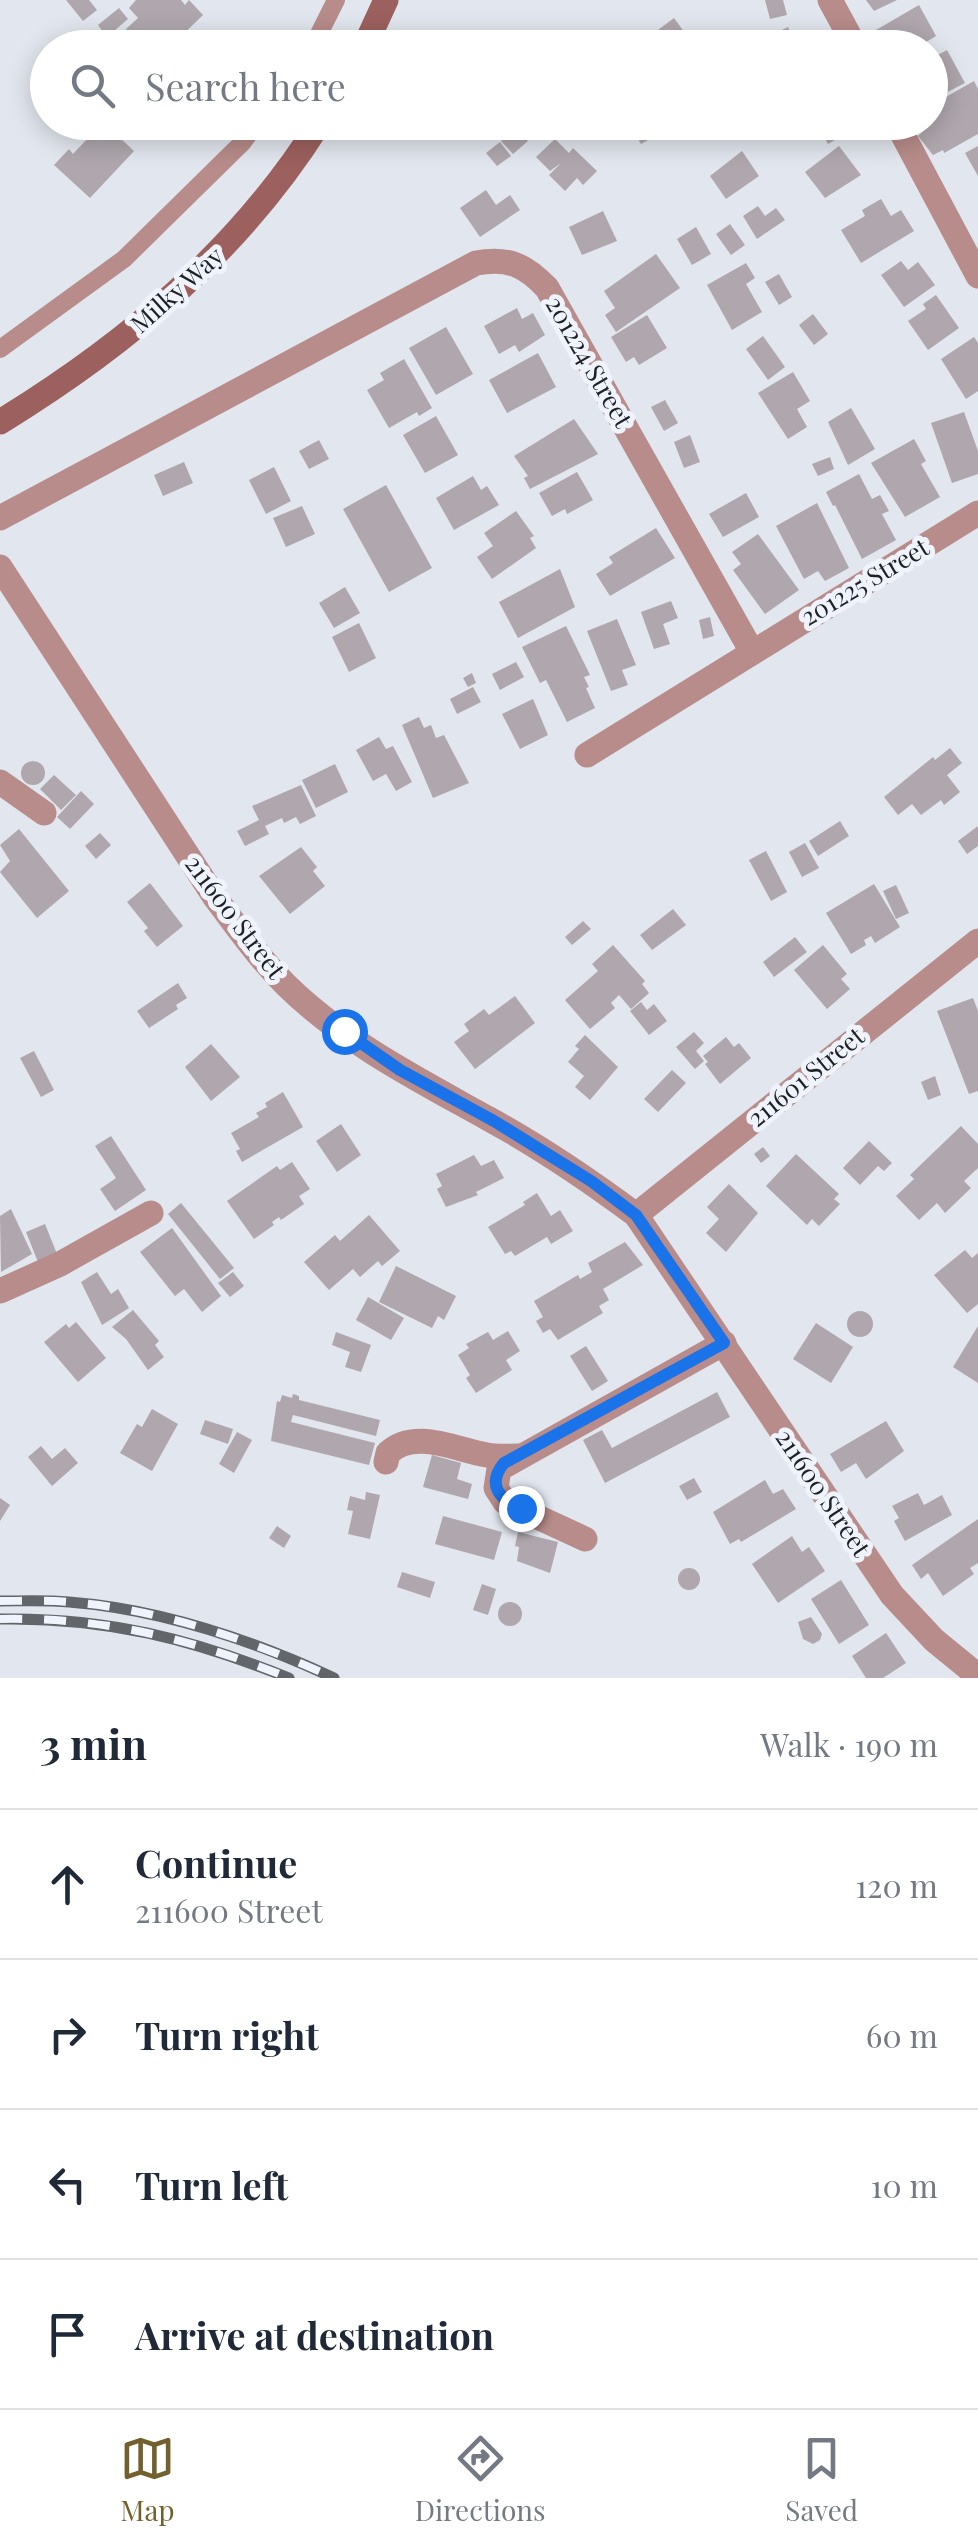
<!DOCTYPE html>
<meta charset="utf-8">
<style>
:root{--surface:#fff;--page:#f2f2f3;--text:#1f2937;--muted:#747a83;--line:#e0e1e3;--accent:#72602e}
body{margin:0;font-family:"Playfair Display",serif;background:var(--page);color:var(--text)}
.stop{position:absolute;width:30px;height:30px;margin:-22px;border:8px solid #1a73e8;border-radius:50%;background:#fff}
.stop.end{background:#1a73e8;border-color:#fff;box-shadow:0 2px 10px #0008}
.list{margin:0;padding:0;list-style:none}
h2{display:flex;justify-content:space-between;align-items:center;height:130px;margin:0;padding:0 40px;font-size:42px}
h2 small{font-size:32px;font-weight:400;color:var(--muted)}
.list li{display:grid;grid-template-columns:65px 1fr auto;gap:30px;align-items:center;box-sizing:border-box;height:150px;padding:0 40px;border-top:2px solid var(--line)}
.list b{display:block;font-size:38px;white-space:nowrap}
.list p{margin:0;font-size:32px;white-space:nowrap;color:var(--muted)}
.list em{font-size:32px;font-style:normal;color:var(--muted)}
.icon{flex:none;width:55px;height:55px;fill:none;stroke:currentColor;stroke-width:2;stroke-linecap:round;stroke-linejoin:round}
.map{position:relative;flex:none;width:978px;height:1678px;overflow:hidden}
.search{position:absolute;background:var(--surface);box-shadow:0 5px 25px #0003;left:30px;right:30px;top:30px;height:110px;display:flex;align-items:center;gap:25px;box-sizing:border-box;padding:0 35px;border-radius:55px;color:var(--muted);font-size:38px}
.sheet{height:730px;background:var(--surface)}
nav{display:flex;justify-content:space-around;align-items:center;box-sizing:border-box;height:140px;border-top:2px solid var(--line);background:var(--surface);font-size:28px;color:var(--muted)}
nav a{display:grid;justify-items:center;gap:5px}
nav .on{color:var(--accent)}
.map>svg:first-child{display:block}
</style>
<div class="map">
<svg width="978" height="1678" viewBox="0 0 978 1678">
<rect width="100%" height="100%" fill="#e2e6ee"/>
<g fill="#afa7ad">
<polygon points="66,0 89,0 97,10 83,21"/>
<polygon points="136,0 181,0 185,5 189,0 203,15 170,47 156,33 143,46 126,29 138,18 129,8"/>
<polygon points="765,0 783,0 787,15 770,19"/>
<polygon points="866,0 897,0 874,11"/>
<polygon points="919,5 936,36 916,48 886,48 876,30"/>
<polygon points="119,8 128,19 107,37 98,25"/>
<polygon points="674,18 690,40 694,37 699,45 659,48 650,36"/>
<polygon points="788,27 797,48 746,48"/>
<polygon points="100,35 112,48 87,48"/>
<polygon points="947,50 965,83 930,101 930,59"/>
<polygon points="974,81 978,89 978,134 944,153 943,150 933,155 918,136 929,126 930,106"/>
<polygon points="103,122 134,151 90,198 54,165 69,149 73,154"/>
<polygon points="628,122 647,122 655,136 641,144"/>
<polygon points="830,122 853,122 856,128 828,144 820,129"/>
<polygon points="516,128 528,141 513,154 501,141"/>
<polygon points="555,139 569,153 573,148 597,171 583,185 577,178 565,191 549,175 561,163 550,171 536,157"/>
<polygon points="500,142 511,156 497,166 486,153"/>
<polygon points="839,146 861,175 825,198 805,172"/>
<polygon points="978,146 978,176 965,153"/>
<polygon points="742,151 759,176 726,199 710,176"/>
<polygon points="486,190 496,205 510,195 520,210 480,237 460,208"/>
<polygon points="881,199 891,216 901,210 914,231 861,263 841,230 865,216 862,210"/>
<polygon points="758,206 765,216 776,208 785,220 757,239 743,216"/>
<polygon points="603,211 617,241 582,255 569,227"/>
<polygon points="730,224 745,245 731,255 716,234"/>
<polygon points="696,227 711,254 692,265 677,239"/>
<polygon points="656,254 680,288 616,332 605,315 615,308 604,291"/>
<polygon points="901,261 908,270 918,262 935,285 904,307 881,275"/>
<polygon points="746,263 755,278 746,284 762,312 732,330 707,285"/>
<polygon points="779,274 792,297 779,305 765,282"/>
<polygon points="936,295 959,328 928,350 908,321 926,309 923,304"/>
<polygon points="517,308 522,319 533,313 545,335 519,352 515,345 499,354 484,326"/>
<polygon points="813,314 828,334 814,345 799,325"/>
<polygon points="647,315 667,348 639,365 634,357 626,362 611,337"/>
<polygon points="446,327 473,374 436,395 409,348"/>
<polygon points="763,336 785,367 768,380 746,349"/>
<polygon points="974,337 978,343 978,391 966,399 941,359"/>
<polygon points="538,353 556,387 507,413 489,380"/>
<polygon points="404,359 432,408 419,416 417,412 389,428 367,390 384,380 380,373"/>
<polygon points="793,372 810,401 797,409 807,427 788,439 758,393"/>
<polygon points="665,400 678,423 664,431 651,407"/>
<polygon points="851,408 875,449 848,465 828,422"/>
<polygon points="964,412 978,451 978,474 952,483 931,423"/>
<polygon points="436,416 458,455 425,473 403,435"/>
<polygon points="574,419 598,454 530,489 524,478 528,476 514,456"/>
<polygon points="690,435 700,462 684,468 674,442"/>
<polygon points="914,439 926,461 921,464 940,497 905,517 871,463"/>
<polygon points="319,440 329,459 309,469 299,451"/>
<polygon points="830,457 834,469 818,476 812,464"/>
<polygon points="184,462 193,483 163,496 154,475"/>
<polygon points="274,467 291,501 266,514 249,480"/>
<polygon points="577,472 593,500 567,514 565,509 552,516 539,493"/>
<polygon points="859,474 872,499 880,495 889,511 882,514 896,540 862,559 835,505 833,506 826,492"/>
<polygon points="473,476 481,490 487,486 499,505 454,530 436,498"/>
<polygon points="386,485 432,568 389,592 343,509"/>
<polygon points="746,493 759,517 723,537 709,514"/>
<polygon points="817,503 849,568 825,581 818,571 804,579 776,526"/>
<polygon points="302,506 315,534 286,547 273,518"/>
<polygon points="516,511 534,536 530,538 536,548 492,579 477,557 493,546 484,533"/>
<polygon points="656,528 675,558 610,596 596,574 613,563 609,557"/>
<polygon points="758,534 799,590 765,614 733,570 741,564 732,552"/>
<polygon points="560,569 575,607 518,638 499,602"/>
<polygon points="345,587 360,613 334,628 319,603"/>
<polygon points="671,601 678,618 663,624 670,644 654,649 641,612"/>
<polygon points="710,617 714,636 703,639 699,620"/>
<polygon points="617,619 636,665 622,670 628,685 611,691 587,631"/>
<polygon points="359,623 376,658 349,672 332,637"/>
<polygon points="566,626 590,675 584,677 589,687 586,688 595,708 567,722 546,680 540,683 522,647"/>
<polygon points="516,662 524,677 500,690 492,674"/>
<polygon points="472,673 476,683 468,687 463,678"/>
<polygon points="473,687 481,702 457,714 450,699"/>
<polygon points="533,699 548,735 520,749 502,714"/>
<polygon points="419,717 424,728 431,725 436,738 444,735 469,783 433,798 402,725"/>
<polygon points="379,737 386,749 393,746 412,782 396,791 386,774 373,781 356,750"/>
<polygon points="950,748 962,763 947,775 960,792 944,805 941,800 921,815 912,804 898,815 884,797 933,757 935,760"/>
<circle cx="33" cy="773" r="12"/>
<polygon points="335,764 348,792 316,808 302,780"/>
<polygon points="54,775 76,795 61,810 40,789"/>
<polygon points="301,785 316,816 300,824 296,817 284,823 282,818 265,826 269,834 245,846 237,831 259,820 252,806"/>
<polygon points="81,791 94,804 70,829 57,817"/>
<polygon points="840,821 849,836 818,856 809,841"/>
<polygon points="978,826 978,846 967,854 958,841"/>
<polygon points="19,829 69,891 37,918 0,872 10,861 0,845"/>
<polygon points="100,833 111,845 96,859 85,846"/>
<polygon points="805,843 819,868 802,877 789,852"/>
<polygon points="301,847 317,867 313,871 325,886 290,914 259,876"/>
<polygon points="766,851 787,892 771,901 749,860"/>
<polygon points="150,883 183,926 157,947 144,931 148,928 127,902"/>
<polygon points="874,884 900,927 875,943 871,936 864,940 866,945 851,954 826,913"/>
<polygon points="896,885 909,913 896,919 883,891"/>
<polygon points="673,909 686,925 652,950 640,935"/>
<polygon points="583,921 591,929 572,945 565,937"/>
<polygon points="795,937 807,952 774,977 763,962"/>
<polygon points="613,945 645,981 642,984 649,993 631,1009 619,995 611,1003 615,1008 590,1029 565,1000 598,971 592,964"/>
<polygon points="823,945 847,974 841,979 850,989 827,1009 794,970"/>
<polygon points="178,983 187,998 176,1005 178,1009 149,1028 137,1011"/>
<polygon points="515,996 535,1023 475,1069 454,1042 469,1031 464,1024 484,1009 489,1015"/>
<polygon points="973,998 978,1011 978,1091 969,1094 937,1011"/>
<polygon points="641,1002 647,1010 654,1004 667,1021 649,1035 630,1011"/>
<polygon points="694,1032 704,1043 696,1051 704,1061 695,1069 676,1047"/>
<polygon points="585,1035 618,1067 590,1100 575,1087 584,1076 568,1062 579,1049 575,1046"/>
<polygon points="726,1037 734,1047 739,1043 751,1058 720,1084 705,1064 708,1062 703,1056"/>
<polygon points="211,1044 240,1077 211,1101 185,1067"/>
<polygon points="34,1051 54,1090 41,1097 20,1058"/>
<polygon points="672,1070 686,1083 658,1112 644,1099"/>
<polygon points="935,1076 941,1095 928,1100 921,1082"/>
<polygon points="283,1092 303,1127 242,1162 236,1151 240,1149 231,1133 259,1117 256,1113 267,1107 265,1103"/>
<polygon points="341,1124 361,1155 337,1172 316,1141"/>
<polygon points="961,1126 978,1144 978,1168 964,1181 971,1188 945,1213 937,1203 919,1220 896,1196 914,1179 910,1175"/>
<polygon points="111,1136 146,1190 115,1211 100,1189 116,1178 95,1146"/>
<polygon points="869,1141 892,1163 884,1171 878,1166 860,1185 843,1168"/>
<polygon points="763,1147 770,1156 761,1163 754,1154"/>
<polygon points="796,1154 839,1194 834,1199 840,1204 819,1226 812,1219 807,1225 766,1186"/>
<polygon points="474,1155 481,1166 494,1160 504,1178 476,1192 478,1195 446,1207 437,1189 442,1186 436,1174"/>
<polygon points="292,1162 310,1189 299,1196 304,1204 281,1220 279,1217 272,1222 274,1225 254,1239 227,1201 277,1166 280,1170"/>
<polygon points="729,1184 758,1213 726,1252 706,1233 719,1219 707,1207"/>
<polygon points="537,1193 551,1216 560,1210 573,1231 551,1244 547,1237 515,1256 511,1251 505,1254 488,1227 525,1205 523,1202"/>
<polygon points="181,1203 234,1268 220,1279 168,1214"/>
<polygon points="11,1209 32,1254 1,1272 0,1216"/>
<polygon points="369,1215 400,1251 382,1266 378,1261 360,1277 353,1269 329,1290 304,1262 335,1235 340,1241"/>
<polygon points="45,1224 57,1254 38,1262 26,1232"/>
<polygon points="172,1228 221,1296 202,1312 184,1289 175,1296 140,1252"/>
<polygon points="625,1242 643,1265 603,1289 609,1300 599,1306 603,1313 558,1340 550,1329 543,1333 536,1321 543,1317 534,1301 578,1275 580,1279 592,1272 588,1263"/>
<polygon points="965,1250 972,1258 978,1253 978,1304 967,1313 934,1275"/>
<polygon points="396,1266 456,1296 444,1320 438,1316 432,1328 379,1302"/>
<polygon points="97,1272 111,1294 118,1289 129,1308 102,1325 81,1282"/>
<polygon points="233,1272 244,1286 230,1297 218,1283"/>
<polygon points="368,1297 404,1318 391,1340 356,1320"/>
<polygon points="133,1310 159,1341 155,1345 164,1357 148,1370 126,1339 112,1327"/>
<circle cx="860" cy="1324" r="13"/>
<polygon points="76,1322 106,1358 78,1382 44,1342 66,1324 69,1328"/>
<polygon points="816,1323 853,1347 831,1383 793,1359"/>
<polygon points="978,1326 978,1383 953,1367"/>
<polygon points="508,1331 520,1351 506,1360 512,1370 476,1393 466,1378 470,1375 458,1355 469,1348 466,1344 488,1332 493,1340"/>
<polygon points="336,1332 371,1345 361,1372 345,1367 350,1352 332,1345"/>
<polygon points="586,1346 608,1381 592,1391 570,1356"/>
<polygon points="717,1392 730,1417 605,1483 583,1440 602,1430 612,1448"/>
<polygon points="293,1394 299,1396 299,1400 380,1420 376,1436 293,1415 291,1422 375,1443 369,1465 271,1441 277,1401 280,1402 282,1395 292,1398"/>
<polygon points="152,1409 178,1424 152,1471 120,1453 137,1424 142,1427"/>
<polygon points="205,1420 233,1429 228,1444 200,1434"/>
<polygon points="886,1421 904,1451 866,1479 856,1463 841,1472 830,1454"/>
<polygon points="237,1432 252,1440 234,1473 219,1464"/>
<polygon points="41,1446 52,1459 65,1448 78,1463 52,1486 28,1457"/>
<polygon points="432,1455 461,1463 457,1479 472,1484 468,1499 423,1487"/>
<polygon points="694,1478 702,1492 687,1500 679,1486"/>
<polygon points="765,1480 773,1494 783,1489 796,1509 741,1542 739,1539 730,1544 713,1512"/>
<polygon points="366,1492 380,1495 370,1539 348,1534 353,1511 347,1510 350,1496 365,1500"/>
<polygon points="918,1493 924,1505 942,1495 952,1515 905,1541 894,1521 899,1518 892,1506"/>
<polygon points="0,1498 10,1505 0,1521"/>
<polygon points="443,1516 502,1532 494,1560 435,1544"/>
<polygon points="978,1519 978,1563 970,1568 974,1574 943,1596 928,1573 921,1579 912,1565"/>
<polygon points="277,1526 291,1536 284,1548 269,1538"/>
<polygon points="518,1532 558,1542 550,1573 517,1561 519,1547 515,1546"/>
<polygon points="792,1536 802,1552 809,1547 825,1571 778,1603 752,1564"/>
<circle cx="689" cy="1579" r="11"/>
<polygon points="402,1572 435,1582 430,1598 397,1587"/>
<polygon points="841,1580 869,1625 839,1644 811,1599"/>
<polygon points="482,1584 496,1589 488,1615 473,1610"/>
<circle cx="510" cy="1614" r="12"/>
<polygon points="811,1617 822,1634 820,1640 813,1644 803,1639 798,1622"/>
<polygon points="886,1633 906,1663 883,1678 866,1678 852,1656"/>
</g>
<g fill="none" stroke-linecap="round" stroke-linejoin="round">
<g stroke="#b78c8a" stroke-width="18">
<polyline points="312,48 336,0"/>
<polyline points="0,349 124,259 242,143 258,122"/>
</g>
<g stroke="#b78c8a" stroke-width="25">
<polyline points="830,0 856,48"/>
<polyline points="896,122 978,276"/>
<path d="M0,518L476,263C508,257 525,265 547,288L751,650"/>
<path d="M0,567L214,896C237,927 259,958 286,985C344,1042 419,1080 489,1119C540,1147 589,1180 636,1215L892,1595L934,1640L978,1676"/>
<polyline points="587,755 978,513"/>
<polyline points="0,782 44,813"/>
<polyline points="636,1215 978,941"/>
<polyline points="0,1291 60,1264 151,1213"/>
<path d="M386,1462L388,1453C415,1428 456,1450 487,1455C497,1457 508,1456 518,1456"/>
<polyline points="585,1539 505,1502 496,1488 499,1469 724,1343"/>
</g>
<g stroke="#9c605e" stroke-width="25">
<polyline points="364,48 386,0"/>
<path d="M0,422C127,344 240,250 320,122"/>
</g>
<defs>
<g id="rail">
<path d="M0,1601C23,1601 46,1600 69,1602C159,1609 252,1640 334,1678"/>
<path d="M0,1619C106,1617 192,1639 289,1678"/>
</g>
</defs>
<use href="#rail" stroke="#62656a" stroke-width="11"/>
<use href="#rail" stroke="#eff3fc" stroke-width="8" stroke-dasharray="22" stroke-linecap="butt"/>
</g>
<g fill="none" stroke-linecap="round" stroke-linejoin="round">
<path stroke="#1a73e8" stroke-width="12" d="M344,1031L400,1070L494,1121L591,1181L636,1215L724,1343L504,1463C486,1485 500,1500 521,1508"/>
</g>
<g text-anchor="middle" stroke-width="10" stroke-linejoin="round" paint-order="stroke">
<g font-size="25" fill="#1e2023" stroke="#eff3fc">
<text transform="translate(177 290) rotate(-42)" y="9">Milky Way</text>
<text transform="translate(589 362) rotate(60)" y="9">201224 Street</text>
<text transform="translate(865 582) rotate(-31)" y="9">201225 Street</text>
<text transform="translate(235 917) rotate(53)" y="9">211600 Street</text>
<text transform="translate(806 1077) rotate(-39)" y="9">211601 Street</text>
<text transform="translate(823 1493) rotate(56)" y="9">211600 Street</text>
</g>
</g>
</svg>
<div class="stop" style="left:344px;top:1031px"></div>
<div class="stop end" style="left:521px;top:1508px"></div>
<div class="search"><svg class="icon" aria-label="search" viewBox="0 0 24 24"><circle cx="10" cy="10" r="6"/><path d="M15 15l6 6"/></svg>Search here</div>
</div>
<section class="sheet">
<h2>3 min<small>Walk · 190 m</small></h2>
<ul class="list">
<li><svg class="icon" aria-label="ahead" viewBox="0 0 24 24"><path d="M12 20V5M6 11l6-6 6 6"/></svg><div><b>Continue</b><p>211600 Street</p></div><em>120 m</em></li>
<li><svg class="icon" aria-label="right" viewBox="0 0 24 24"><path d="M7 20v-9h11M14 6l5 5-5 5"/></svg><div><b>Turn right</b></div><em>60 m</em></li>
<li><svg class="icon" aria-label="left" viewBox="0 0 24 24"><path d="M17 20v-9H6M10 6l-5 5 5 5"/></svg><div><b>Turn left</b></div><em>10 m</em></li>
<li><svg class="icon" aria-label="arrive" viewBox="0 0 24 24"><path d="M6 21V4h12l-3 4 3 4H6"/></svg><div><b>Arrive at destination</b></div></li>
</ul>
</section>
<nav>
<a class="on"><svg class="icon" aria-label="map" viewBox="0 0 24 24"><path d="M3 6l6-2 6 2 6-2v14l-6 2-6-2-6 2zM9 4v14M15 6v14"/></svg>Map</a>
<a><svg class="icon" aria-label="directions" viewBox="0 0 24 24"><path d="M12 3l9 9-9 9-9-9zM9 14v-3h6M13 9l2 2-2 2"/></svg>Directions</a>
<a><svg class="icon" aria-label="saved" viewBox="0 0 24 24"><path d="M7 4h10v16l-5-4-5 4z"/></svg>Saved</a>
</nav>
